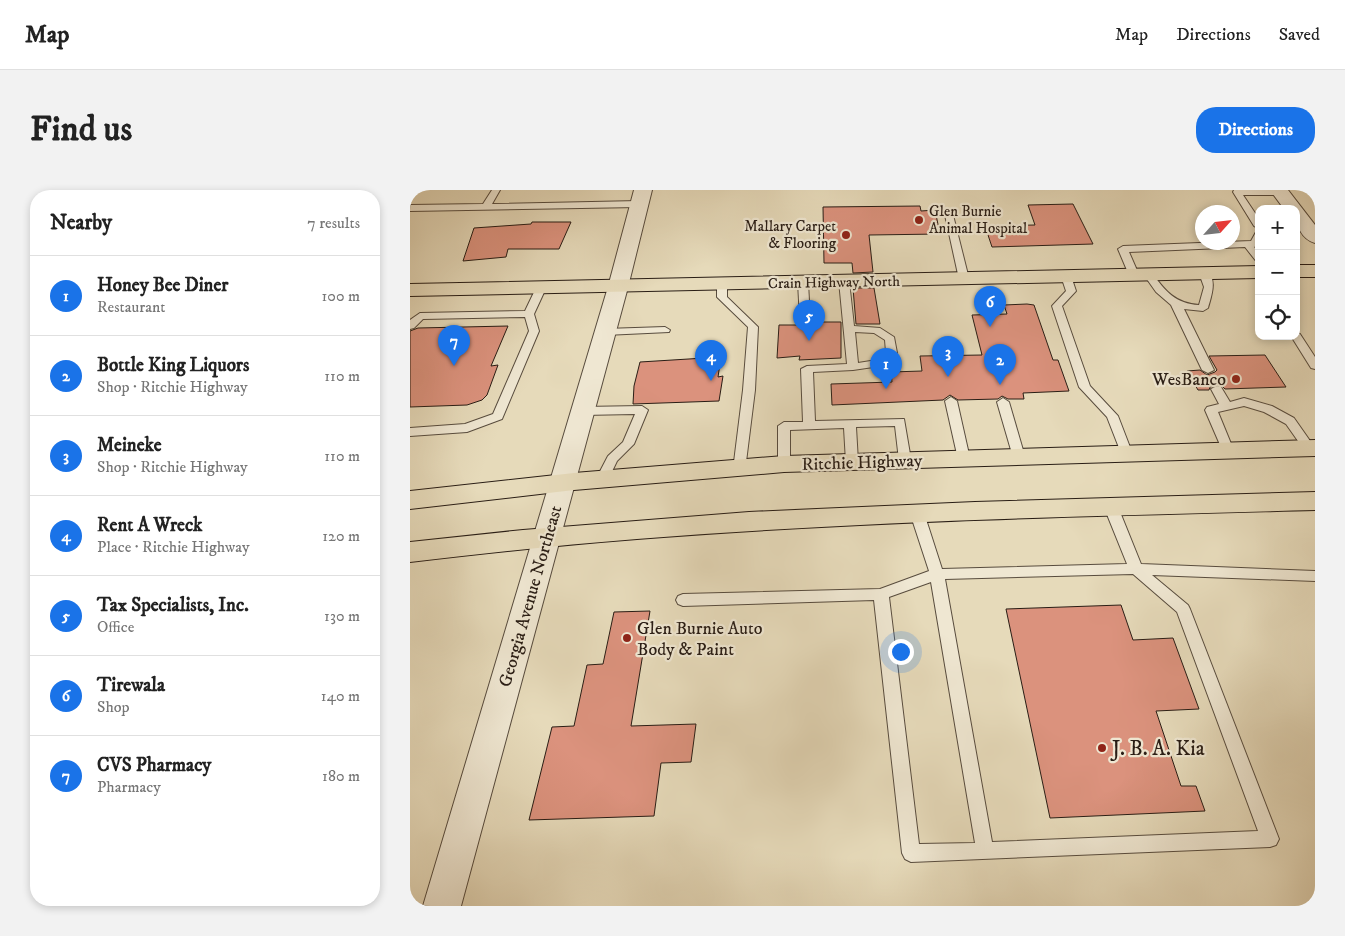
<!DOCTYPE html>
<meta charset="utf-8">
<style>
:root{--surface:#fff;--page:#f2f2f2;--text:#222;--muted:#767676;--line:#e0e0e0;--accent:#1a73e8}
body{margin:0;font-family:"IM FELL DW Pica",serif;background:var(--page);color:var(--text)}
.controls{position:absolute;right:15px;top:15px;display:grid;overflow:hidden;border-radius:10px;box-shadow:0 2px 8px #0003}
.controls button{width:45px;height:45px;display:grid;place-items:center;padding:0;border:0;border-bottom:1px solid var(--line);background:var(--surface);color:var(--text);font:25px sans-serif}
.compass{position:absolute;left:785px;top:15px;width:45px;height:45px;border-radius:50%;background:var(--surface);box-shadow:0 2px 8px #0003;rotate:63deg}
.you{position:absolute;left:490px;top:461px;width:18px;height:18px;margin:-12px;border:4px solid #fff;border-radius:50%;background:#1a73e8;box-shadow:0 0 0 8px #1a73e833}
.badge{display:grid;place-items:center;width:32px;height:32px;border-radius:50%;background:var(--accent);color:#fff;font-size:16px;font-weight:700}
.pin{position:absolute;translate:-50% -41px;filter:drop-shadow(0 1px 2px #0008)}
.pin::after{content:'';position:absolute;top:26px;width:18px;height:15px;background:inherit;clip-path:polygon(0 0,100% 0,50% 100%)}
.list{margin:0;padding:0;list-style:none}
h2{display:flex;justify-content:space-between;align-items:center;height:65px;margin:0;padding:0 20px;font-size:21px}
h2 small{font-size:16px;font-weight:400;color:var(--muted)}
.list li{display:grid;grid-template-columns:32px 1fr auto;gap:15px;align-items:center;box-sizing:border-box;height:80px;padding:0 20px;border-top:1px solid var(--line)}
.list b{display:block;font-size:19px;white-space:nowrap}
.list p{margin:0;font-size:16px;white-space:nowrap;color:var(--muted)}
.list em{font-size:16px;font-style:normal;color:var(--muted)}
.icon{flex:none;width:28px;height:28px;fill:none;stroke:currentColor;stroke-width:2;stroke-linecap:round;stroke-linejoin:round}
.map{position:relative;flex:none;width:905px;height:716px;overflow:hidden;border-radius:20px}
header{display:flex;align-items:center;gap:30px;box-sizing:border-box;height:70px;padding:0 25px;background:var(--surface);border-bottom:1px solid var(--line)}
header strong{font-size:24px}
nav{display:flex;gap:28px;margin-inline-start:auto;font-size:18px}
.intro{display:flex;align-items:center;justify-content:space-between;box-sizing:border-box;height:120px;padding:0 30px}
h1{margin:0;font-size:35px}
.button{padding:12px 22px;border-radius:20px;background:var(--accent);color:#fff;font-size:18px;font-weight:700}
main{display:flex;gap:30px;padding:0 30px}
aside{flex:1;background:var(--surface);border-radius:20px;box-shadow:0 2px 8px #0003}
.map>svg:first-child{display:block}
</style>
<header>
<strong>Map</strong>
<nav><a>Map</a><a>Directions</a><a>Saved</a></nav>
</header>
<div class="intro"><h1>Find us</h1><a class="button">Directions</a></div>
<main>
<aside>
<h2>Nearby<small>7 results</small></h2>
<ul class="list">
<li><span class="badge">1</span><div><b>Honey Bee Diner</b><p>Restaurant</p></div><em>100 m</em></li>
<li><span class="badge">2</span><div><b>Bottle King Liquors</b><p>Shop · Ritchie Highway</p></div><em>110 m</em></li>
<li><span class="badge">3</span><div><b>Meineke</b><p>Shop · Ritchie Highway</p></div><em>110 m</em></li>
<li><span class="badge">4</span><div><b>Rent A Wreck</b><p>Place · Ritchie Highway</p></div><em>120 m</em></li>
<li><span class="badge">5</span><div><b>Tax Specialists, Inc.</b><p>Office</p></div><em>130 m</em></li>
<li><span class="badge">6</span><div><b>Tirewala</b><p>Shop</p></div><em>140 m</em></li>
<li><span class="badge">7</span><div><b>CVS Pharmacy</b><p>Pharmacy</p></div><em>180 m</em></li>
</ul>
</aside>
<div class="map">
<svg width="905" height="716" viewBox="0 0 905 716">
<rect width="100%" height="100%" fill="#e6daba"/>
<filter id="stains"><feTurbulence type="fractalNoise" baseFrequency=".004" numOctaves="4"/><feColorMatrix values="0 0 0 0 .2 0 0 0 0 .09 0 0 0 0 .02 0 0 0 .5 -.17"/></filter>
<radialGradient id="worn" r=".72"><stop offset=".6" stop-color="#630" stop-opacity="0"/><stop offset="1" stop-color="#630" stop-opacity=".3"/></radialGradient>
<g fill="#db927d" stroke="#291d15">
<polygon points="663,14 683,54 582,57 575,36 625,35 618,15"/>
<polygon points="510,16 511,21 525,20 530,44 459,45 463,82 443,83 442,73 414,73 413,17"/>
<polygon points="122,32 161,32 149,59 98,59 96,67 53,71 64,38 121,34"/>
<polygon points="443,98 464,98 470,134 446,134"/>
<polygon points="617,114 624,115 643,170 648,170 659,201 613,203 614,209 598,209 592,206 588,209 548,210 540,205 533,210 422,215 421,194 482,192 481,182 512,181 510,166 572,165 562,125 597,124 594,115"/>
<polygon points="390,132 396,135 400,132 431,132 431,168 389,170 390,166 367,168 369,135 389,135"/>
<polygon points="98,136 81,176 88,175 77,205 72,210 57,215 0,217 0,141 8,138"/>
<polygon points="855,165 876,197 815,199 811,195 807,194 800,197 799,200 788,200 777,181 790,180 797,185 805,182 807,180 799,166"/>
<polygon points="311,167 308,187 313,186 309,211 223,214 224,196 230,172"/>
<polygon points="711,415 723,450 763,448 789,519 746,521 771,596 786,596 795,621 640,628 596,419"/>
<polygon points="240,421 221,536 286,534 281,572 251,573 244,626 119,630 142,537 164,536 177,475 193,474 204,422"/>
</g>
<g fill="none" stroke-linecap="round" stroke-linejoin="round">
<defs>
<g id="lane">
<polygon points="82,0 90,0 82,14 229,11 233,14 229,17 0,21 0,15 73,14"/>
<polygon points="824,0 873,0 875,2 871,5 833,5 849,29 849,39 844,36 823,2"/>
<polygon points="539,22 543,25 559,89 554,92 549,89 535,25"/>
<polygon points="849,41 849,55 844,57 849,62 849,72 846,71 835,57 719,62 729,85 724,88 719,85 708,59 713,56 841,51 846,42"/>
<path d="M794,80C809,86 801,107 798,118L793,121L774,119L804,180L798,183L792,180L761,115L746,102L734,85L739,82L742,83C755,101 766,114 789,115L794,97L789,83Z"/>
<polygon points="656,83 661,86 666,101 652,116 680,196 708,226 723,265 721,268 713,268 697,227 669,197 642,116 656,101 651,86"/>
<path d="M434,88L439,91L444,136L470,138L484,147L487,163L474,175L470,176L443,180L403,182L405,231L494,229L501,270L495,274L489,270L485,236L446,237L448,272L442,276L436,272L434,238L380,240V274L378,277H370L368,274V236L374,232H393L391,179L397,176L437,174L429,91ZM445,142L464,143L475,150L476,162L467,170L448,173Z"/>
<polygon points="393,89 398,92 400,130 395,133 390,130 388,92"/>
<polygon points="312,91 317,94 317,107 348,137 345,200 335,280 329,284 323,280 333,200 338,137 307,107 307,94"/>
<polygon points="131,95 136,98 124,124 129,141 92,229 57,242 0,246 0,238 55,234 83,224 119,141 115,127 13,129 4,138 0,139 0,130 10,123 115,121 126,98"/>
<polygon points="255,137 260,140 259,142 195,145 190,142 195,139"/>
<polygon points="886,143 890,144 905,167 905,179 901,178 881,146 886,146"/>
<polygon points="807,196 811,197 820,212 834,208 862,216 884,228 905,258 903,261 895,261 876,234 854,222 834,216 808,222 824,261 818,265 814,264 795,220 797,217 809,214 801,199"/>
<polygon points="541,207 547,211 560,269 554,273 548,269 535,211"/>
<polygon points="593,208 599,212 615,267 613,270 605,270 603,267 587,212"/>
<polygon points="232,216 238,220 224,254 207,271 197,292 187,292 186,289 198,266 213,252 225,224 172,225 166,221 172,217"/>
<path d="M701,312L706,314L708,317L731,374L905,381V391L742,385L778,415L780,419L869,649L866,655L860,657L501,672L495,669L492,663L464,410L273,416L268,414L266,410L268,406L273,404L470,399L519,381L500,323L502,320H512L514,323L532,379L717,374L694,317L696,314ZM723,384L767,422L848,641L582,652L535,389ZM521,392L565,653L509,654L479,407Z"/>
</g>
<g id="street">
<polygon points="224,0 242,0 218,97 51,716 13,716 198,97"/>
<path d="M860,0H878L905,35V53C889,48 886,33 886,19H874Z"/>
</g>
<g id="primary">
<rect x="886" y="75" width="19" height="12"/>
<polygon points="849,76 849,88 0,106 0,94"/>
<polygon points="905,250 905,266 374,282 164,300 0,319 0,301 164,283 374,266"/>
<path d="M905,302V320C679,326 452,331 227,349C151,355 75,363 0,372V352L113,340L339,322L565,312Z"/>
</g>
</defs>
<use href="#lane" stroke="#584c3e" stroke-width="2"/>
<use href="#street" stroke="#584c3e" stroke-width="2"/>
<use href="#primary" stroke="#291d15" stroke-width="2"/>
<use href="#lane" fill="#efe7d2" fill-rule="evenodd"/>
<use href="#street" fill="#efe7d2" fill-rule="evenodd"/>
<use href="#primary" fill="#e6daba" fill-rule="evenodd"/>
</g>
<g fill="#8f2418" stroke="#efe7d2" stroke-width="2">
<circle cx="509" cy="30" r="5"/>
<circle cx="436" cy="45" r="5"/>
<circle cx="826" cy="189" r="5"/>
<circle cx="217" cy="448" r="5"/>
<circle cx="692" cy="558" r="5"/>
</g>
<g text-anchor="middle" stroke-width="4.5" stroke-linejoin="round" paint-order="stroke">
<g font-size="15" fill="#291d15" stroke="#efe7d2" text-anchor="start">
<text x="519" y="26">Glen Burnie<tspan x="519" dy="17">Animal Hospital</tspan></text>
<text x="426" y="41" text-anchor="end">Mallary Carpet<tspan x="426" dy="17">&amp; Flooring</tspan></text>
</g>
<g font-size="15" fill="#291d15" stroke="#efe7d2">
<text transform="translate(424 92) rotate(-1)" y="5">Crain Highway North</text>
</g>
<g font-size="18" fill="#291d15" stroke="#efe7d2" text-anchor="end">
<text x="816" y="195">WesBanco</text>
<text x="227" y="444" text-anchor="start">Glen Burnie Auto<tspan x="227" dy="21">Body &amp; Paint</tspan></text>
</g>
<g font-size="18" fill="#291d15" stroke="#efe7d2">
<text transform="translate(452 272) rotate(-2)" y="6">Ritchie Highway</text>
<text transform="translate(120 406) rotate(-74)" y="6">Georgia Avenue Northeast</text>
</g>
<g font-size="21" fill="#291d15" stroke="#efe7d2" text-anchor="start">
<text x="702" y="565">J. B. A. Kia</text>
</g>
</g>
<rect width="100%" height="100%" filter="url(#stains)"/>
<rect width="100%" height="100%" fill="url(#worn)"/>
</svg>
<div class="controls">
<button>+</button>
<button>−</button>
<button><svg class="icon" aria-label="locate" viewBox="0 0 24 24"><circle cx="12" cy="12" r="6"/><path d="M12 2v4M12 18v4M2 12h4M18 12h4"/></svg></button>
</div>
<svg class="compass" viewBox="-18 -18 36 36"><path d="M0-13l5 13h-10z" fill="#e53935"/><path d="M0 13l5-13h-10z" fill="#767676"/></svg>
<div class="you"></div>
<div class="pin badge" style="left:476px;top:199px">1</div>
<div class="pin badge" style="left:590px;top:195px">2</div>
<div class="pin badge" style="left:538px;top:187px">3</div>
<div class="pin badge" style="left:301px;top:191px">4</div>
<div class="pin badge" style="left:399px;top:151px">5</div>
<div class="pin badge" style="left:580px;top:137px">6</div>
<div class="pin badge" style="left:44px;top:176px">7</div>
</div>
</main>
